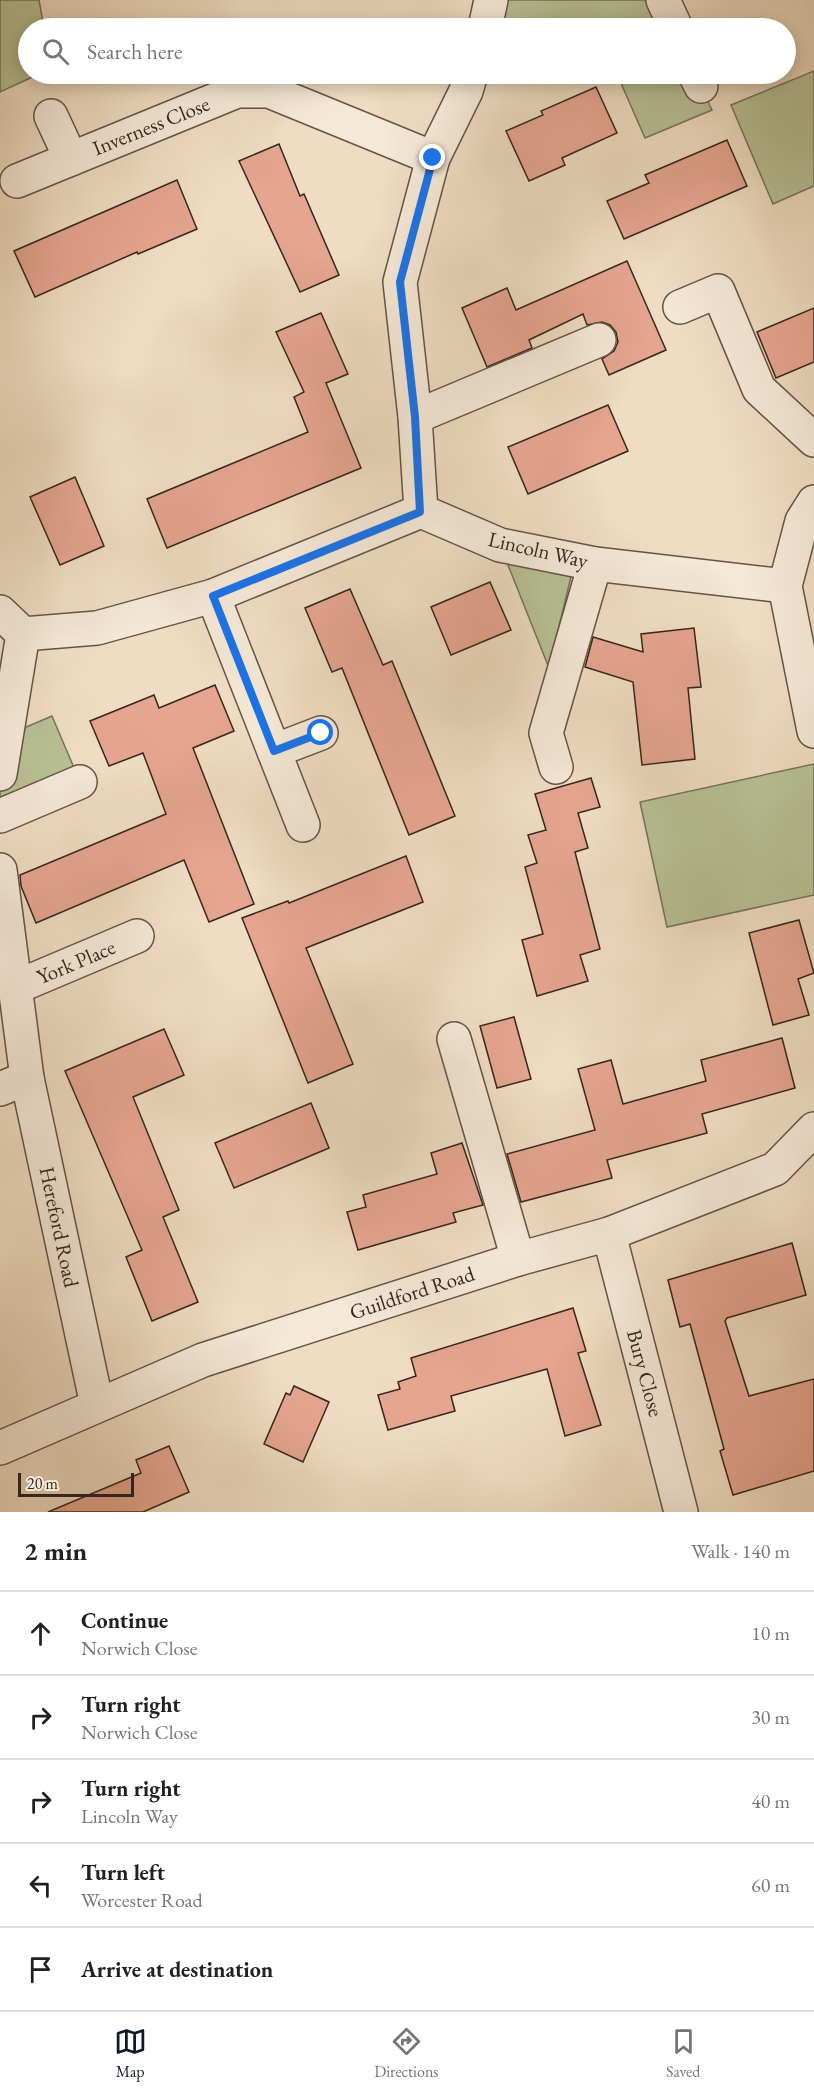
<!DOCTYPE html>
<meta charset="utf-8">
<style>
:root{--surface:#fff;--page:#f2f2f2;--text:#202124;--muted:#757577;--line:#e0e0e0;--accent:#111827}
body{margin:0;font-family:"EB Garamond",serif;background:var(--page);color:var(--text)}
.scale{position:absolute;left:18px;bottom:15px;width:116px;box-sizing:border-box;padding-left:6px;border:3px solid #36261e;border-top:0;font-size:16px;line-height:21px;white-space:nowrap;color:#36261e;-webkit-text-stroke:4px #f5e8d7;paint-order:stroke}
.stop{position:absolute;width:18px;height:18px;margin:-14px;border:4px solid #1a73e8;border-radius:50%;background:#fff}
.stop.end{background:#1a73e8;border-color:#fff;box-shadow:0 2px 6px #0008}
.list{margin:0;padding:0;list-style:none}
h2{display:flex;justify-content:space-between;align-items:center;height:78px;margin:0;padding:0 24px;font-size:26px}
h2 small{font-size:20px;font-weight:400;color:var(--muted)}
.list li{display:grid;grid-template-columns:39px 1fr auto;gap:18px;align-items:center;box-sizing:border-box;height:84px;padding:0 24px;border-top:2px solid var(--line)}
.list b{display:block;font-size:22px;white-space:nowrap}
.list p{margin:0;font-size:20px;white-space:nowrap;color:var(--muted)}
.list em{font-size:20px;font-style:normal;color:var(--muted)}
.icon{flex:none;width:33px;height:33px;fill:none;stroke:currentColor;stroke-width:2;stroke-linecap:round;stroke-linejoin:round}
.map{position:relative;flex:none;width:814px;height:1512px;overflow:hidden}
.search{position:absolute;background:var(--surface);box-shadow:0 3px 15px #0003;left:18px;right:18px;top:18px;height:66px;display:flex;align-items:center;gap:15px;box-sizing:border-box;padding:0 21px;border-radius:33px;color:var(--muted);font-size:22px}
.sheet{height:498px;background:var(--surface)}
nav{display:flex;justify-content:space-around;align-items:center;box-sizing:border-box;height:84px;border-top:2px solid var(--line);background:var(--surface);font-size:16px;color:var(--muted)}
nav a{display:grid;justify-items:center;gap:3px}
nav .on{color:var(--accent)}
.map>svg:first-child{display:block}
</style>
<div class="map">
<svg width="814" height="1512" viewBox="0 0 814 1512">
<rect width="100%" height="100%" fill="#efdcc2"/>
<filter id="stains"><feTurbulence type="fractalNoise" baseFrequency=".00333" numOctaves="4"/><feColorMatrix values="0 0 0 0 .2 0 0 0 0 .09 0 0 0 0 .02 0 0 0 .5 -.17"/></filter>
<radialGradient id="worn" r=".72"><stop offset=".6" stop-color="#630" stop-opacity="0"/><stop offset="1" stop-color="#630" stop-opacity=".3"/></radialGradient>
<g fill="#b7c195" stroke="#76745a" stroke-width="1.5">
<polygon points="0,0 39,0 44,28 28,28 28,74 39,74 0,92"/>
<polygon points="491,0 663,0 676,28 485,28"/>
<polygon points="814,71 814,186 773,204 731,105"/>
<polygon points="617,74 695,74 712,110 645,138"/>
<polygon points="500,545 575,560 549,668"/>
<polygon points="52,716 80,782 0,816 0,774 5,736"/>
<polygon points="814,764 814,895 667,927 640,802"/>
</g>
<g fill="#e5a58f" stroke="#36261e" stroke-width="1.5">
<polygon points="596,87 617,133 562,158 565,165 529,181 506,131 543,115 541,111"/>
<polygon points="727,140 747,186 624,239 607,201 649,183 645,175"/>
<polygon points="279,144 300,196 304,194 339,275 300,292 239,161"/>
<polygon points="177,180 197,229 138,254 137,252 35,297 14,251"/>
<polygon points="627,261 666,350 609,375 602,359 614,351 618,342 616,332 610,325 602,322 587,325 583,314 529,340 532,348 487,367 462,308 507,288 516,310"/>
<polygon points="814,308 814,362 776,378 757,332"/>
<polygon points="321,313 348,374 326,383 361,468 167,548 147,499 308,432 294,397 304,392 276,332"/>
<polygon points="608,405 628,451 528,494 508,447"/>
<polygon points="75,477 104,546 60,565 30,497"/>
<polygon points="490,582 511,630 451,655 431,607"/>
<polygon points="350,589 383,665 392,661 455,816 409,835 342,668 332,672 305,608"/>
<polygon points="694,628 701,687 688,688 695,759 642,765 633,682 585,667 593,637 643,652 641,634"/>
<polygon points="215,685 234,731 193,748 254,904 209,922 184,860 36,923 21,886 20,875 166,814 143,753 109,766 90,721 154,695 159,708"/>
<polygon points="591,778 600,807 578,813 588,848 575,852 600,949 580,955 588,981 537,996 522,940 543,934 525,867 537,863 528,835 546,830 535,794"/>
<polygon points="406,856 423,902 306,948 353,1064 308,1083 242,918 288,901 289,903"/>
<polygon points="799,920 814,973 798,979 809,1015 773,1025 749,933"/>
<polygon points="514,1017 531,1079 497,1088 480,1026"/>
<polygon points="164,1029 184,1075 133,1097 179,1210 163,1217 198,1302 152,1321 126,1257 142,1250 65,1071"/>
<polygon points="782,1038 795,1088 702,1114 707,1133 607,1160 612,1178 521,1202 507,1154 595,1130 578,1069 611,1060 623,1104 706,1081 701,1060"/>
<polygon points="311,1103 329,1148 234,1188 215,1143"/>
<polygon points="462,1143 483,1205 453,1213 456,1222 358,1250 347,1212 366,1207 363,1195 437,1174 431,1153"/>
<polygon points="792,1243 806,1295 727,1318 725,1321 749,1396 814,1379 814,1471 733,1495 720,1451 724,1449 690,1324 680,1327 668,1280"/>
<polygon points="573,1308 586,1351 578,1353 601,1425 565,1436 547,1369 451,1396 455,1411 388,1430 378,1395 400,1389 398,1382 416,1376 411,1358"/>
<polygon points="294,1386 329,1402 303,1462 264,1444 286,1393 290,1395"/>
<polygon points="169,1446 189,1492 143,1512 48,1512 141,1473 136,1460"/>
</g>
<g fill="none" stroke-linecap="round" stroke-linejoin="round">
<defs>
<g id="minor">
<polyline points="663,0 676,28"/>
<polyline points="485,28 491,0"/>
<polyline points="695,74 701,86"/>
<polyline points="51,116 71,159"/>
<polyline points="17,181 237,91 269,91 433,158"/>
<polyline points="680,307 718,291 759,389 814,440"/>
<polyline points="415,417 599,340"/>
<polyline points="814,502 802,521 785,586 814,731"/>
<polyline points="421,511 415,417 400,282 433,158 466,91 471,74"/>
<polyline points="213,596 303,825"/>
<polyline points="0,612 23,634 97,628 213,596 421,511 500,545 595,564 785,586"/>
<polyline points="274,751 321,733"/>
<polyline points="556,767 546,733 595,564"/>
<polyline points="0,774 23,634"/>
<polyline points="0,816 80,782"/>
<polyline points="0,870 27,1078"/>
<polyline points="14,988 137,936"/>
<polyline points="454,1039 518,1259"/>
<polyline points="0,1089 27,1078 97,1405"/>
<polyline points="609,1234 681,1512"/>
<polyline points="0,1448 203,1360 518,1259 609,1234 775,1169 814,1129"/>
</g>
</defs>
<use href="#minor" stroke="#645447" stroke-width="36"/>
<use href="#minor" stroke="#f5e8d7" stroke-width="33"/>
</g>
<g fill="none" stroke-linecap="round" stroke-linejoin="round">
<polyline stroke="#1a73e8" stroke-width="8" points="321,733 274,751 213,596 420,512 415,417 400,282 433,158"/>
</g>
<g text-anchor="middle" stroke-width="4.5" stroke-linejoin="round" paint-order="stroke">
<g font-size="21" fill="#36261e" stroke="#f5e8d7">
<text transform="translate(151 126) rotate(-22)" y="7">Inverness Close</text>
<text transform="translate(538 550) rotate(13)" y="7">Lincoln Way</text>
<text transform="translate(76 962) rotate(-23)" y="7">York Place</text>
<text transform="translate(59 1227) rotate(78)" y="7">Hereford Road</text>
<text transform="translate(412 1293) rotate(-18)" y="7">Guildford Road</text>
<text transform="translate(645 1373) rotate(75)" y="7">Bury Close</text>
</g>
</g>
<rect width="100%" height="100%" filter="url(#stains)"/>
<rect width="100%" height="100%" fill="url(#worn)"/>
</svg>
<div class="scale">20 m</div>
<div class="stop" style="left:321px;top:733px"></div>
<div class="stop end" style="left:433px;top:158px"></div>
<div class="search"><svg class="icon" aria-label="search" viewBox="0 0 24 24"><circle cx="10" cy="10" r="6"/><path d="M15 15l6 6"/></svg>Search here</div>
</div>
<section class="sheet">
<h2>2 min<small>Walk · 140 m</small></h2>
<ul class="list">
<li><svg class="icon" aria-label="ahead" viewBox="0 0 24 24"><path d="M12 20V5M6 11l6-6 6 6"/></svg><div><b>Continue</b><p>Norwich Close</p></div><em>10 m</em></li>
<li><svg class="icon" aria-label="right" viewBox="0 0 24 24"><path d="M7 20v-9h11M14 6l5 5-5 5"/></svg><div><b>Turn right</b><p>Norwich Close</p></div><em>30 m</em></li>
<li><svg class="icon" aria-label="right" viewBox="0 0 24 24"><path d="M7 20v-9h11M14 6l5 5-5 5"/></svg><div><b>Turn right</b><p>Lincoln Way</p></div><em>40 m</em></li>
<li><svg class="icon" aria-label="left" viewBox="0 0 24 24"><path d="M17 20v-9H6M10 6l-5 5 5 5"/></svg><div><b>Turn left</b><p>Worcester Road</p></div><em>60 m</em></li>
<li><svg class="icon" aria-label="arrive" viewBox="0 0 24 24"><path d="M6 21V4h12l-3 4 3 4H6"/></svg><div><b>Arrive at destination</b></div></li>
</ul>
</section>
<nav>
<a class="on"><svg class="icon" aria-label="map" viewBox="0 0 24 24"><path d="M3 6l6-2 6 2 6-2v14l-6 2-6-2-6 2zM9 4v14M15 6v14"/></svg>Map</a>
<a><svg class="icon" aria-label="directions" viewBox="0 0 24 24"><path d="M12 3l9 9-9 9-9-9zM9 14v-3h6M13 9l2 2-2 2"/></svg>Directions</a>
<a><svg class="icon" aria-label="saved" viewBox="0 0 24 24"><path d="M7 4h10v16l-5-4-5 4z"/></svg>Saved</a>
</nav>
